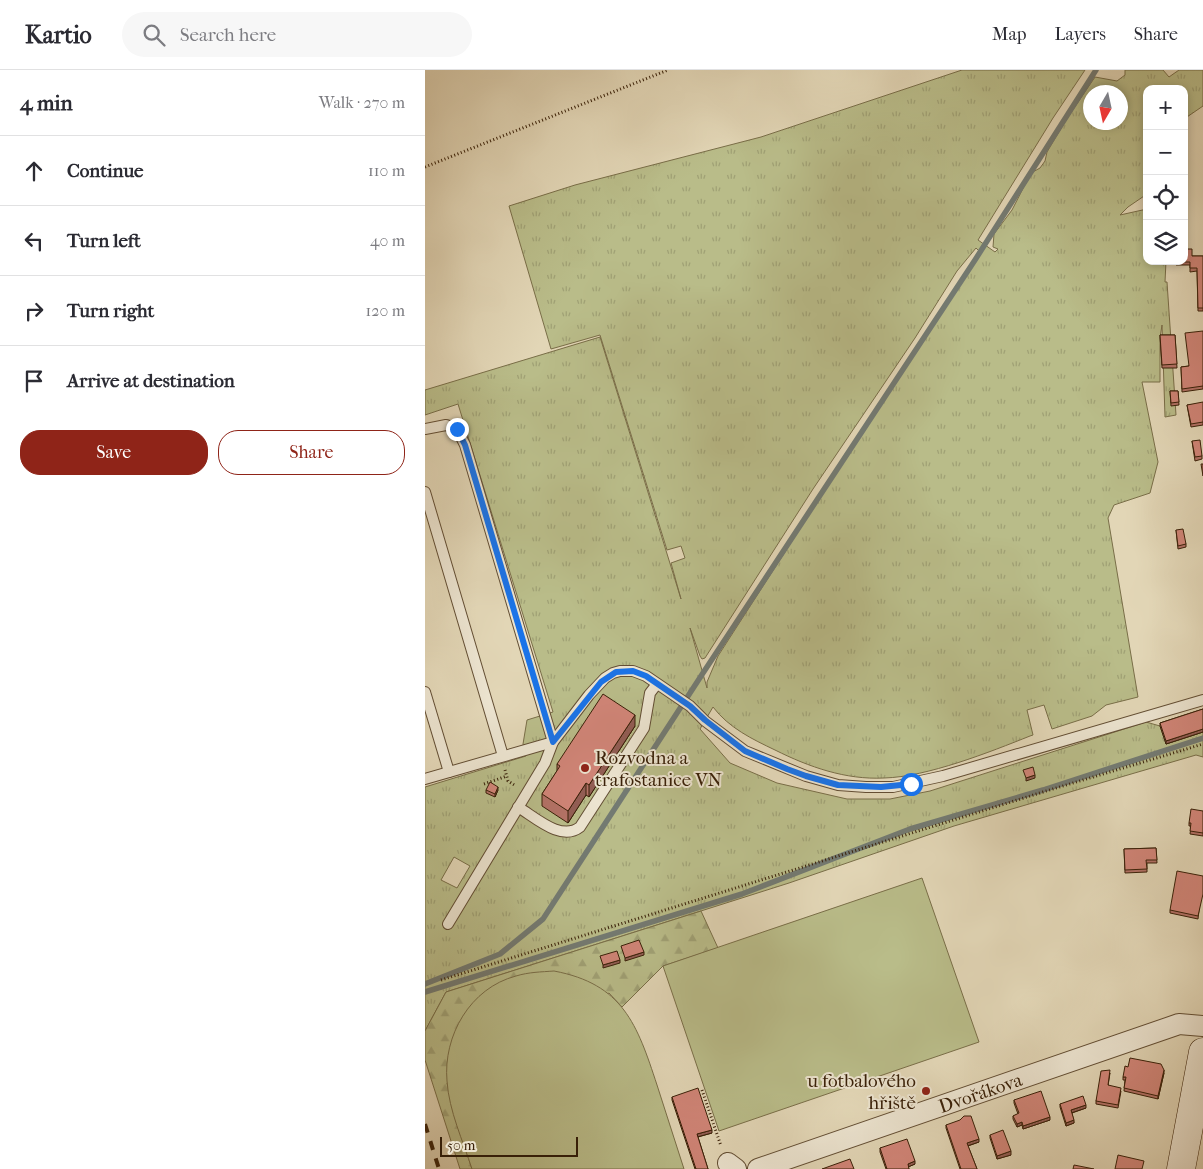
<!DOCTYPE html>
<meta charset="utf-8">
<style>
:root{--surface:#fff;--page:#f7f7f7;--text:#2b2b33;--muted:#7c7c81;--line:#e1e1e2;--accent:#8f2418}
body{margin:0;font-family:"IM FELL French Canon",serif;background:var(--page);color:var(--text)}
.controls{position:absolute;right:15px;top:15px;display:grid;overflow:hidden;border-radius:10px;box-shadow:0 2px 8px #0003}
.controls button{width:45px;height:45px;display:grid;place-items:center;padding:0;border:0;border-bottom:1px solid var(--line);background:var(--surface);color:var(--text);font:25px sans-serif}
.compass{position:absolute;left:658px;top:15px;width:45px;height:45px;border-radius:50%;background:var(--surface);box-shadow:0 2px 8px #0003;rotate:189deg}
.scale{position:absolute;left:15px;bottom:12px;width:138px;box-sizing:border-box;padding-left:5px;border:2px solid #392008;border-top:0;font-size:14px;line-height:18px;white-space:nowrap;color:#392008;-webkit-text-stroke:4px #ece4d0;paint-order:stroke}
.stop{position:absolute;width:15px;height:15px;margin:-11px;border:4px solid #1a73e8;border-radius:50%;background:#fff}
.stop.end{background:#1a73e8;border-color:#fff;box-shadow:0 1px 5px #0008}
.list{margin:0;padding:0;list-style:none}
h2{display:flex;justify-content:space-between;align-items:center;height:65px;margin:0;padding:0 20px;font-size:21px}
h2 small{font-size:16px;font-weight:400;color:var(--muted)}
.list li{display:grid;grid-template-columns:32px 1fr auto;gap:15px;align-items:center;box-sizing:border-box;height:70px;padding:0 20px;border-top:1px solid var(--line)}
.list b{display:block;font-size:19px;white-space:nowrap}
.list em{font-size:16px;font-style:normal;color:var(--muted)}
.actions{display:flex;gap:10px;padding:15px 20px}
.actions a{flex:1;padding:11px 0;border:1px solid var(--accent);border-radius:20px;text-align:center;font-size:18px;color:var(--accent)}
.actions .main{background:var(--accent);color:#fff}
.icon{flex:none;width:28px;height:28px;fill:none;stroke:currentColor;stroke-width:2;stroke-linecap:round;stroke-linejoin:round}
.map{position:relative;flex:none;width:778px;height:1099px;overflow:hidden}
header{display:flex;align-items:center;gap:30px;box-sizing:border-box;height:70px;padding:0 25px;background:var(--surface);border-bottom:1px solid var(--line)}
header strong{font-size:24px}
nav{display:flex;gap:28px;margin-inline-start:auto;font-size:18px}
.search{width:350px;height:45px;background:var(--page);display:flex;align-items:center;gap:12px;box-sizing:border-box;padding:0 18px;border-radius:28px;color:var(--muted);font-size:19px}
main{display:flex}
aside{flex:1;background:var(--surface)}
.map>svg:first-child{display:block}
</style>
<header>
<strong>Kartio</strong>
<div class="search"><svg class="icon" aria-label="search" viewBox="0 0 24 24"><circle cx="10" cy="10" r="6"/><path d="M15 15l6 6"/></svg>Search here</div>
<nav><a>Map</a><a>Layers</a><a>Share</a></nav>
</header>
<main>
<aside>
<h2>4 min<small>Walk · 270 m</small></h2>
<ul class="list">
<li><svg class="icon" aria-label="ahead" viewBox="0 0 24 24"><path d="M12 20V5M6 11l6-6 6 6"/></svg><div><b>Continue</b></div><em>110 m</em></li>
<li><svg class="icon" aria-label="left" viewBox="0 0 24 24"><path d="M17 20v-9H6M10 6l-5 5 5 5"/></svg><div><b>Turn left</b></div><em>40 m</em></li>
<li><svg class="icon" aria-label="right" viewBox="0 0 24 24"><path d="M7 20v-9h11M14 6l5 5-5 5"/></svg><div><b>Turn right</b></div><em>120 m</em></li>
<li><svg class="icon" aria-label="arrive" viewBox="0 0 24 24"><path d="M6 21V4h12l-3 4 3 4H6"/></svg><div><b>Arrive at destination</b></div></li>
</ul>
<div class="actions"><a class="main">Save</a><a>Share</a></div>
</aside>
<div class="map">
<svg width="778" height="1099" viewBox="0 0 778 1099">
<defs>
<pattern id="grass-tufts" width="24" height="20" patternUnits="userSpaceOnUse" patternTransform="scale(1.25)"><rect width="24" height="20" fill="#b9bc89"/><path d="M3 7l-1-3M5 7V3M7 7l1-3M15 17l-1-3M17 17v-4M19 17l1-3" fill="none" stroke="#a0a175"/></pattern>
<pattern id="forest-firs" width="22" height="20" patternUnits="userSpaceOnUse" patternTransform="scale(1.25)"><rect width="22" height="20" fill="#b9bc89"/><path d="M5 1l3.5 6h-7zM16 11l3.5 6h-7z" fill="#a0a175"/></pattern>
</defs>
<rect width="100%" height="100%" fill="#e2d6b6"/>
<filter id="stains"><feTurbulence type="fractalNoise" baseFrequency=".004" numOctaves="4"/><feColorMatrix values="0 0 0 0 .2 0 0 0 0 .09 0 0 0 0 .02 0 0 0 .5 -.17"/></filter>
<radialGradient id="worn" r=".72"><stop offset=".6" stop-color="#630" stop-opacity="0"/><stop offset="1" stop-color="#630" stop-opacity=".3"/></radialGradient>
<path fill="url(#grass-tufts)" stroke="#796e48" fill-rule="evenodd" d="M537,0H660L628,48L553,170L570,182L573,179L568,177L569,164L587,140L606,103L615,98L620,91L622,82L641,50L670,7L692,11L700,5V0H738L744,7L754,0H778V36L759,49V19H722V124L703,137L695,145L722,139V191H741L740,212H742L751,345L740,347L737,255L735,268V312H717L733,392L725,423L689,435L683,448L713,627L681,635L667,646L627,659L619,635L602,640L608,665L605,666C565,682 502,707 459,708C421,710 384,697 350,680C327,669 304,658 288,637L275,659L305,693L352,713L422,729H465L505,721L721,652L735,656L741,674L778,662V687L771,685L529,756L364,813L21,922L0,961V717L101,686L98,674L102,650L128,642L33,334L0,345V320L175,267L256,529L246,493L260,488L256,476L242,480L175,265L126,279L84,136L150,115L336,67ZM666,22H696V52H666ZM551,178L556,183L452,339L293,586L282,612V618L265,558L275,586L277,589L280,588L388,419L490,268L532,201ZM210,656L164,726L161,725ZM29,787L45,796L32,818L16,810Z"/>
<polygon fill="url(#forest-firs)" stroke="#796e48" points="276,841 293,878 238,896 197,937 184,923 22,1013 29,1043 47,1099 35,1099 0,990 0,961 21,922"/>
<g fill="#b9bc89" stroke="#796e48">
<polygon points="497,808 554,972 294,1061 238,896"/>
<path d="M129,901C198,914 212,954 232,1015C241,1043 250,1071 259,1099H47C38,1071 24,1041 22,1011C18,966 45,918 91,906C104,902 116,902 129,901Z"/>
</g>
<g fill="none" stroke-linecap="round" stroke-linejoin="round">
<g stroke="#737a72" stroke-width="5.5">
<polyline points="0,914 75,884 118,849 278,603 550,190 671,0"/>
<polyline points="0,922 317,824 485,759 618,720 778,668"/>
</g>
<defs>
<g id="lane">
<polyline points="0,359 21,355 32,359 40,375 128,672 0,709"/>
<polyline points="0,422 78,686"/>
<polyline points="0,622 24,702"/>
<path d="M93,737C110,747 136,772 155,757L219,658L225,623L232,614"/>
<polyline points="23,854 120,693 128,672 164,625 180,608 188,603 195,601 208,601 221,606 265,636 280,651 320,681 381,706 413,715 441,717 468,717 518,706 778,630"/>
</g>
<g id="street">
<polyline points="303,1093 311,1099"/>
<path id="s1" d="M333,1099L754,954L778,956"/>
</g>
<polyline id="secondary" points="756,1099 778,982"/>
</defs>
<use href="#lane" stroke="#634e34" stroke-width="12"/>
<use href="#street" stroke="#634e34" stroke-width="22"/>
<use href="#secondary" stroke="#392008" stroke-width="29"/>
<g stroke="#392008" stroke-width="3" stroke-dasharray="1 2.5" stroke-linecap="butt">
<polyline points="0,97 243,0"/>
<polyline points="80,700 83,711 91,716"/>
<polyline points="59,714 82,706"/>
<polyline points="16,910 618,722 778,674"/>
<polyline points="277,1020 296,1076"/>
</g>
<use href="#lane" stroke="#ece4d0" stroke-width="10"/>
<use href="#street" stroke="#ece4d0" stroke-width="20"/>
<use href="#secondary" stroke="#ece4d0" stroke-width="28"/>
<polyline stroke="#392008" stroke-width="4" stroke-dasharray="9 9" stroke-linecap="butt" points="0,1054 14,1099"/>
</g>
<g fill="#b47267" stroke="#392008">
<polygon points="767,186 778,186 778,241 773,241 772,201 765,202 765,195 751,195 751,191"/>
<polygon points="778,261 778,319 757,322 756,297 764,296"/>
<polygon points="735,265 750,265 752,298 737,298"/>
<polygon points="745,321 753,321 754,335 746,336"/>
<polygon points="778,334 778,355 766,357 762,335"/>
<polygon points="767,371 777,386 777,389 770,391"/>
<polygon points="751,460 761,474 761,477 753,479"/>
<polygon points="778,639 778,662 741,674 735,656 735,653"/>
<polygon points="210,656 164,727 161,725 143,753 117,736 117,724 132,701 132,694"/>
<polygon points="61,720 73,720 70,727 61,723"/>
<polygon points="778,741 778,766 765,764 766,756 764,756 764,753"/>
<polygon points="731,778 732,793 722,793 722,802 700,803 699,779"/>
<polygon points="778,806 773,849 745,843 745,840"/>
<polygon points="685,1003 683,1016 696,1021 693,1038 671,1034 671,1031"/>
<polygon points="739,1003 733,1029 699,1021 700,1010 698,1010 698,1007"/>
<polygon points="247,1027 287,1063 273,1067 283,1099 270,1099 247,1030"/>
<polygon points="589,1030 625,1050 598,1059 597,1055 592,1057 588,1049 588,1046 593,1044 589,1033"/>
<polygon points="635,1034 661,1038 647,1043 649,1053 641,1056 635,1037"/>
<polygon points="521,1055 554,1072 543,1076 552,1099 535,1099 521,1058"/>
<polygon points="565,1065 586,1085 572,1089 565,1068"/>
<polygon points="455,1078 490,1094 483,1097 484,1099 461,1099 455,1082"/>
</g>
<g fill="#925d54" stroke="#392008">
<polygon points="210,645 210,656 164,727 164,715"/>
<polygon points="778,659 778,662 741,674 741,671"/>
<polygon points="610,705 610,708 601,711 601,708"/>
<polygon points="161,713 161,725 143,753 143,741"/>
<polygon points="73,717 73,720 70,727 70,724"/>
<polygon points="219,882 219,885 200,891 200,888"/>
<polygon points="195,890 195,893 178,898 178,895"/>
<polygon points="739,1000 739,1003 733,1029 733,1026"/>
<polygon points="661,1035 661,1038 646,1043 646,1040"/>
<polygon points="625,1047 625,1050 598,1059 598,1056"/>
<polygon points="649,1050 649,1053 641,1056 641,1053"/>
<polygon points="597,1052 597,1055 592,1057 592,1054"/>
<polygon points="287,1060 287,1063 272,1067 272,1064"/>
<polygon points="554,1069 554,1072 542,1076 542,1073"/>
<polygon points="586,1081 586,1085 572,1089 572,1086"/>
<polygon points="490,1091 490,1094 483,1097 483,1094"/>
</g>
<g fill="#d18578" stroke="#392008">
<polygon points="759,179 767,179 767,186 778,186 778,238 773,238 772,198 765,198 765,192 751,192 751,191 759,191"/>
<polygon points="778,261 778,316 757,319 756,297 764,296 760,263"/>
<polygon points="735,265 750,265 752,294 737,295"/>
<polygon points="745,321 753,321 754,332 746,333"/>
<polygon points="778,332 778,352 766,354 762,335"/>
<polygon points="775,370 777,386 770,387 767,371"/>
<polygon points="776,394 778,394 778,406"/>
<polygon points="758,459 761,474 753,476 751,460"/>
<polygon points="178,624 210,645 164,715 161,713 143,741 117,724 135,696 132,694"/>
<polygon points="778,639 778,659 741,671 735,653"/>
<polygon points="608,697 610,705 601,708 598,700"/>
<polygon points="65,712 73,717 70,724 61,720"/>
<polygon points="766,739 778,741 778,763 765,761 766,753 764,753"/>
<polygon points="731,778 732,790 721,790 722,799 700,800 699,779"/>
<polygon points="752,801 778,806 778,824 773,846 745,840"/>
<polygon points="214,870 219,882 200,888 196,876"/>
<polygon points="192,881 195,890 178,895 175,886"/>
<polygon points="705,988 736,994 739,1000 733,1026 699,1018 701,1007 698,1007 700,996 703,997"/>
<polygon points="685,1000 683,1015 696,1018 693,1035 671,1031 676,1001"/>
<polygon points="273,1018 287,1060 272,1064 283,1099 271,1099 247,1027"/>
<polygon points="616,1021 625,1047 598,1056 597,1052 592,1054 588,1046 594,1043 589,1030"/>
<polygon points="658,1026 661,1035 646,1040 649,1050 641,1053 635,1034"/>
<polygon points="539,1046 546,1046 554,1069 542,1073 552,1099 536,1099 521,1055 535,1050"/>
<polygon points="578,1060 586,1081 572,1086 565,1065"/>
<polygon points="482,1069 490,1091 483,1094 484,1099 462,1099 455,1078"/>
<polygon points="693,1085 719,1091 717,1099 690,1099"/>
<polygon points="425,1089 429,1099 397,1099"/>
<polygon points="649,1095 669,1099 648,1099"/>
</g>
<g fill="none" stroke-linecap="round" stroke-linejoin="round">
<polyline stroke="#1a73e8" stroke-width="6" points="32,359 40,375 128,672 176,612 191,602 208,601 221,606 265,636 280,650 320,681 362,699 381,706 413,715 456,717 486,714"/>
</g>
<g fill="#8f2418" stroke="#ece4d0" stroke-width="2">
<circle cx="160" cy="698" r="5"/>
<circle cx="501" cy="1021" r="5"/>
</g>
<g text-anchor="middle" stroke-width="4" stroke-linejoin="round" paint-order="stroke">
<g font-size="19" fill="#392008" stroke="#ece4d0" text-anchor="start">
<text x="170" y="694">Rozvodna a<tspan x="170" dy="22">trafostanice VN</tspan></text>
<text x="491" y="1017" text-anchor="end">u fotbalového<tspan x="491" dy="22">hřiště</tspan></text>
</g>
<g font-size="19" fill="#392008" stroke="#ece4d0">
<text dy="7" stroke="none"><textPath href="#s1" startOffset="235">Dvořákova</textPath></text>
</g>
</g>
<rect width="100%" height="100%" filter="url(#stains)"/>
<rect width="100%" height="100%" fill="url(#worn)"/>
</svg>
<div class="controls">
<button>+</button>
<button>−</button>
<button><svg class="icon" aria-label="locate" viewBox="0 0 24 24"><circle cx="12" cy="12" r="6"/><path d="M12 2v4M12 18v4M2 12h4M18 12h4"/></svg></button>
<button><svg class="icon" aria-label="layers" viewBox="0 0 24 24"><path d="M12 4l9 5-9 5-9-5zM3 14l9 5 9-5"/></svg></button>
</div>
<svg class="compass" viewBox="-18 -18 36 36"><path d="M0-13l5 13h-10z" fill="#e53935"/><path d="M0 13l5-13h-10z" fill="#7c7c81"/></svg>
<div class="scale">50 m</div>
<div class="stop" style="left:486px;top:714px"></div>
<div class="stop end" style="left:32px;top:359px"></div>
</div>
</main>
